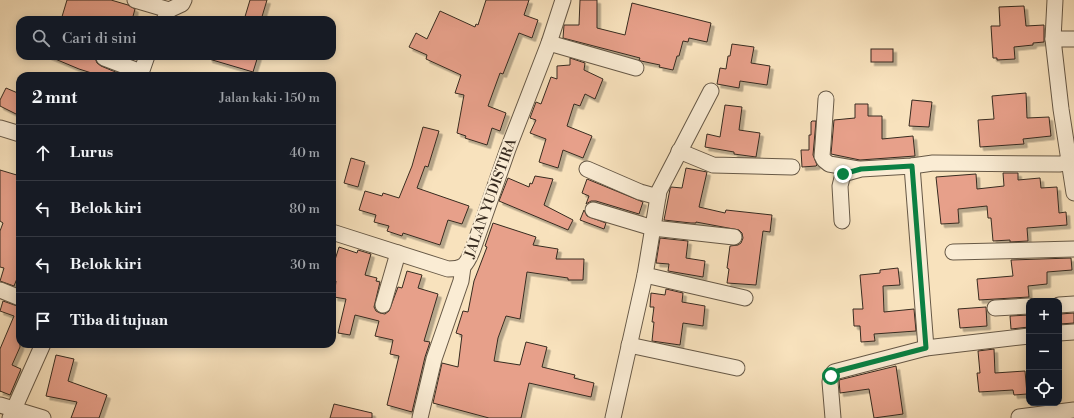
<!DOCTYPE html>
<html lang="id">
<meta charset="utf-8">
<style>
:root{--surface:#171b24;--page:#20242c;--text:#f1f3f6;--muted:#9ea1a6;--line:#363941}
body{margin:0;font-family:"Libre Bodoni",serif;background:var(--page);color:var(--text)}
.controls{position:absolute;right:12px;bottom:12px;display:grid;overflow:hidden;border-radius:8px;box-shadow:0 2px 10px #0003}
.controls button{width:36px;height:36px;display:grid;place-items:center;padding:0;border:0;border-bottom:1px solid var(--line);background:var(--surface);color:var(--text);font:20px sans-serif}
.stop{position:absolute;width:12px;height:12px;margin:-9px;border:3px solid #0b8043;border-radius:50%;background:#fff}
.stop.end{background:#0b8043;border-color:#fff;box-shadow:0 1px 4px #0008}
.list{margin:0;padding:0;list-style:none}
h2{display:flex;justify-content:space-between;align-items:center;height:52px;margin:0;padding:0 16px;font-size:17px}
h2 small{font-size:13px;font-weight:400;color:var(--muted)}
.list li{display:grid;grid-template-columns:26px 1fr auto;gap:12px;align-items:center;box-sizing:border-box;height:56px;padding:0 16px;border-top:1px solid var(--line)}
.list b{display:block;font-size:15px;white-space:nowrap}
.list em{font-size:13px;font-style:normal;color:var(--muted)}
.icon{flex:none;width:22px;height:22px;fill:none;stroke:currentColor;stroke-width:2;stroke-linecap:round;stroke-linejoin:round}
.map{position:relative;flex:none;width:1074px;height:418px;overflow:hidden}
.search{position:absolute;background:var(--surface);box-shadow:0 2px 10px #0003;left:16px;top:16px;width:320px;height:44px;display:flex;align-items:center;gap:10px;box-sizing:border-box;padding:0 14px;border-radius:12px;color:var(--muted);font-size:15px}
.panel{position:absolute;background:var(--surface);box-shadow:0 2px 10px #0003;left:16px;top:72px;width:320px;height:276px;border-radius:12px}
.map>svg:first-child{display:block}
</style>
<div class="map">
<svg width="1074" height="418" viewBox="0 0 1074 418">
<defs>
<filter id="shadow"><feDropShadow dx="3.5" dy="3.5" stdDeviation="0" flood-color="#0004"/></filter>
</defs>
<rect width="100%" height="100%" fill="#f8e2bd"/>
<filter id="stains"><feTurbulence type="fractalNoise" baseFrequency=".005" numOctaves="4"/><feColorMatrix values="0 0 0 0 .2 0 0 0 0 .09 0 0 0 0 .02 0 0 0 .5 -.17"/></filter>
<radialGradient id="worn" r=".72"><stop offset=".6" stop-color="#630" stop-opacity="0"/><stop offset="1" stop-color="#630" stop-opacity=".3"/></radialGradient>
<g fill="#e7a08a" stroke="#372b20" filter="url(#shadow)">
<polygon points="67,0 111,0 128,5 135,9 132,20 61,20"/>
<polygon points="250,0 267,0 261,20 244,20"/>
<polygon points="486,0 529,0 524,15 538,20 532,38 519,33 503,74 500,73 488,106 506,113 500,131 492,128 487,145 465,138 466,136 457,133 464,95 455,93 461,75 426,59 427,55 409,47 416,33 427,39 440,11 475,27 476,24 478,25"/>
<polygon points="580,0 597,0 597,28 625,35 632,3 711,23 707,42 689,38 688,42 683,41 679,56 677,56 673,70 659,67 660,65 641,61 639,60 640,58 563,38 564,25 579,25"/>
<polygon points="1024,6 1026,26 1044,25 1044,42 1033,43 1033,45 1014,47 1015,59 997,60 997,58 993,58 991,26 1000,26 999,7"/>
<polygon points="732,44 754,47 751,63 770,66 767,85 740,81 739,88 717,84 720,68 726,69 728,56 730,56"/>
<rect x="871" y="49" width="22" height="13"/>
<polygon points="48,56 87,56 95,58 97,63 101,66 118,73 117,76 101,76 79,69"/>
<polygon points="209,56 258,56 253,72 209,59"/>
<polygon points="570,58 585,63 584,70 603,79 595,99 585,94 580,106 574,104 567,126 592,136 583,158 563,150 558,168 539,162 546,139 530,133 536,120 530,118 536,102 541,104 551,77 557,79 557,66 570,65"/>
<polygon points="6,88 20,94 20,116 0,106 0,100"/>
<polygon points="1026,93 1027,118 1049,117 1051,136 1023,139 1024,144 980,147 978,120 994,119 992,96"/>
<polygon points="912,100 932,102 929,127 909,126"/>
<polygon points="855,104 868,104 868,116 882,116 882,139 913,136 915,156 860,160 831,154 834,120 855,118"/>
<polygon points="725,105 742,107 739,130 760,133 756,157 734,154 734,152 705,147 707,134 720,137"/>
<polygon points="812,121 816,121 813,155 817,165 816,166 802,167 801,150 809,150 809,135 811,135 811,122"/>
<polygon points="423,127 439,131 428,167 425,166 417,188 469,206 462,224 448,220 440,245 403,233 402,236 387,231 389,226 374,222 376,215 359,210 365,191 382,196 383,193 399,198 412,166"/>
<polygon points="351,158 365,162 358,187 344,183"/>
<polygon points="686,168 707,172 699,207 725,213 726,210 772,215 770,232 763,231 756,285 727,283 729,269 727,268 730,246 738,245 741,243 743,238 742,233 739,230 696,222 696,223 691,223 664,220 670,189 671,187 682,188"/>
<polygon points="0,170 20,176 20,271 14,286 0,281 4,268 0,267 0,231 3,223 0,221"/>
<polygon points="1003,173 1018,173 1018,180 1040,178 1041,188 1057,187 1059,213 1066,212 1067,225 1027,228 1028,241 1010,242 1010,240 993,241 991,218 988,218 987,206 958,209 959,223 941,224 936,177 976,174 977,189 1004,186"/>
<polygon points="535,176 553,179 544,205 573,220 568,230 499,201 508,178 529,187 530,183 532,184"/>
<polygon points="587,179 643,202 639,214 596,201 591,201 586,204 589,196 582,193"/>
<polygon points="584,210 587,216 606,223 604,229 580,220"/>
<polygon points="493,223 536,237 533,245 558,249 556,259 584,259 583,280 568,280 568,278 527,272 520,319 506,316 498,338 494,361 520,365 526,342 547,347 542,367 575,375 574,378 594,383 591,397 529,383 521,418 489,418 433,403 442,363 458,367 462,335 456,333 463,311 468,312 474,281 487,247 485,246"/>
<polygon points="660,238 688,241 686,258 705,261 703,277 668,271 669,264 656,263"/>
<polygon points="339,247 357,253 358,250 371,254 365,275 377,278 376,281 380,282 374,307 376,311 380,313 385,314 389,311 398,287 402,288 407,271 422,275 418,288 438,294 424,341 430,342 425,357 412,412 387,405 399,356 390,354 393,340 375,336 379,321 355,315 350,335 338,333 346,299 334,297 336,281 332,281 332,263 334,263"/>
<polygon points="1071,258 1072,270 1047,272 1047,284 1028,286 1029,297 979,300 977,279 1013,276 1011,260"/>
<polygon points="898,268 900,285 883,286 884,312 914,309 916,331 874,334 875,341 861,342 860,326 854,326 853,309 863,309 860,275 880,273 880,270"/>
<polygon points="666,289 683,293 682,302 705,306 703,326 683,323 680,345 652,341 654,322 652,322 654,307 650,307 651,293 665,295"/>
<polygon points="3,301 20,307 20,347 12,365 21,369 10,395 0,391 0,392 0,349 14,316 0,311"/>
<polygon points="986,307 987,326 960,328 958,309"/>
<polygon points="1074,313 1074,323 1060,324 1060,314"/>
<polygon points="1029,315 1029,327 1011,329 1010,316"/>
<polygon points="994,349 995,373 1025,371 1027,394 1014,395 1013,390 979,392 977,373 980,373 978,351"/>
<polygon points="56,355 74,359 68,381 107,395 99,418 71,418 77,402 46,396"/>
<polygon points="896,366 903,414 874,418 869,389 840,393 839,380"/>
<polygon points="334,404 372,413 372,418 330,418"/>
</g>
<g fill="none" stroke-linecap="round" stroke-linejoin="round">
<defs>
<g id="minor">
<polyline points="135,0 169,10"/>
<polyline points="1055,0 1053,39 1061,109 1074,193"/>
<polyline points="164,20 169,10 182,4 184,0"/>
<polyline points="1053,39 1074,39"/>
<polyline points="549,43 636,68"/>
<polyline points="104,58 141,72"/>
<polyline points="140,76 147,56"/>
<polyline points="826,99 823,144 822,156 824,160 829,164 858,169"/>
<polyline points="0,128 20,134"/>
<polyline points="679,151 713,165 792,167"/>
<polyline points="912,166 926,348"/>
<polyline points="587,169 640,192 658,197"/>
<polyline points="593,210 653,228 734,237"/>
<polyline points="842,221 840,186 843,174 861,169 912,166 933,163 1060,164 1070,162"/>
<path d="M332,232L448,269C466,269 467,263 473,249L508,149L549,43L563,0"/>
<polyline points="953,252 1074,249"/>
<polyline points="645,275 745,298"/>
<polyline points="0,290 20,298"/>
<polyline points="383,305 398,253"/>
<polyline points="1059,305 1074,304"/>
<polyline points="995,308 1029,306"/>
<polyline points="1059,333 1074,332"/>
<polyline points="629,345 737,368"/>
<polyline points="0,405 43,418"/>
<polyline points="1019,417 1074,410"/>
<polyline points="10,418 43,344"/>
<polyline points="420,418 434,359 461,281 463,267"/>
<polyline points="613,418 645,275 659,191 711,91"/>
<polyline points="833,418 830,382 831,376 834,372 926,348 1029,336"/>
</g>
</defs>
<use href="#minor" stroke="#675947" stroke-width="17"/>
<use href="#minor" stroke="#faecd4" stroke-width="15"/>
</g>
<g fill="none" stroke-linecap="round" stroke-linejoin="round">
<polyline stroke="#0b8043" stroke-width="5" points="831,376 834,372 926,348 912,166 861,169 843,174"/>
</g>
<g text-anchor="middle" stroke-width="4" stroke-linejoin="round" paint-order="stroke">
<g font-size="14" fill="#372b20" stroke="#faecd4">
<text transform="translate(490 198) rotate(-70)" y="5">JALAN YUDISTIRA</text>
</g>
</g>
<rect width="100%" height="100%" filter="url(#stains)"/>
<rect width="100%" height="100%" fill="url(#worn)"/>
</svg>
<div class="controls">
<button>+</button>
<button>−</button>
<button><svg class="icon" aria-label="locate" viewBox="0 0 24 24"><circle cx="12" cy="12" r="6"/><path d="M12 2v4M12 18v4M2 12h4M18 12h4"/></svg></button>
</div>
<div class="stop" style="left:831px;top:376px"></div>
<div class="stop end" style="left:843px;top:174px"></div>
<div class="search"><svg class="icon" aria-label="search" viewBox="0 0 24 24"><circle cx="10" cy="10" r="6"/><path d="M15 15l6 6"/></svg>Cari di sini</div>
<section class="panel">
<h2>2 mnt<small>Jalan kaki · 150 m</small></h2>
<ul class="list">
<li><svg class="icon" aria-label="ahead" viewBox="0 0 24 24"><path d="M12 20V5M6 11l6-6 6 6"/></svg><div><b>Lurus</b></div><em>40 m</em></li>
<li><svg class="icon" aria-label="left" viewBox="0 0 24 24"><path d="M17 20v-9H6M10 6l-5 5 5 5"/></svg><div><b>Belok kiri</b></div><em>80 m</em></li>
<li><svg class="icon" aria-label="left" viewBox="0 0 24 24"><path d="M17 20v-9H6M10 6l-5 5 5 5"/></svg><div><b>Belok kiri</b></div><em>30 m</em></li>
<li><svg class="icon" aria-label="arrive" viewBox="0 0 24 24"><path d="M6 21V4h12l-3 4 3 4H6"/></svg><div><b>Tiba di tujuan</b></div></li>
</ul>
</section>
</div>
